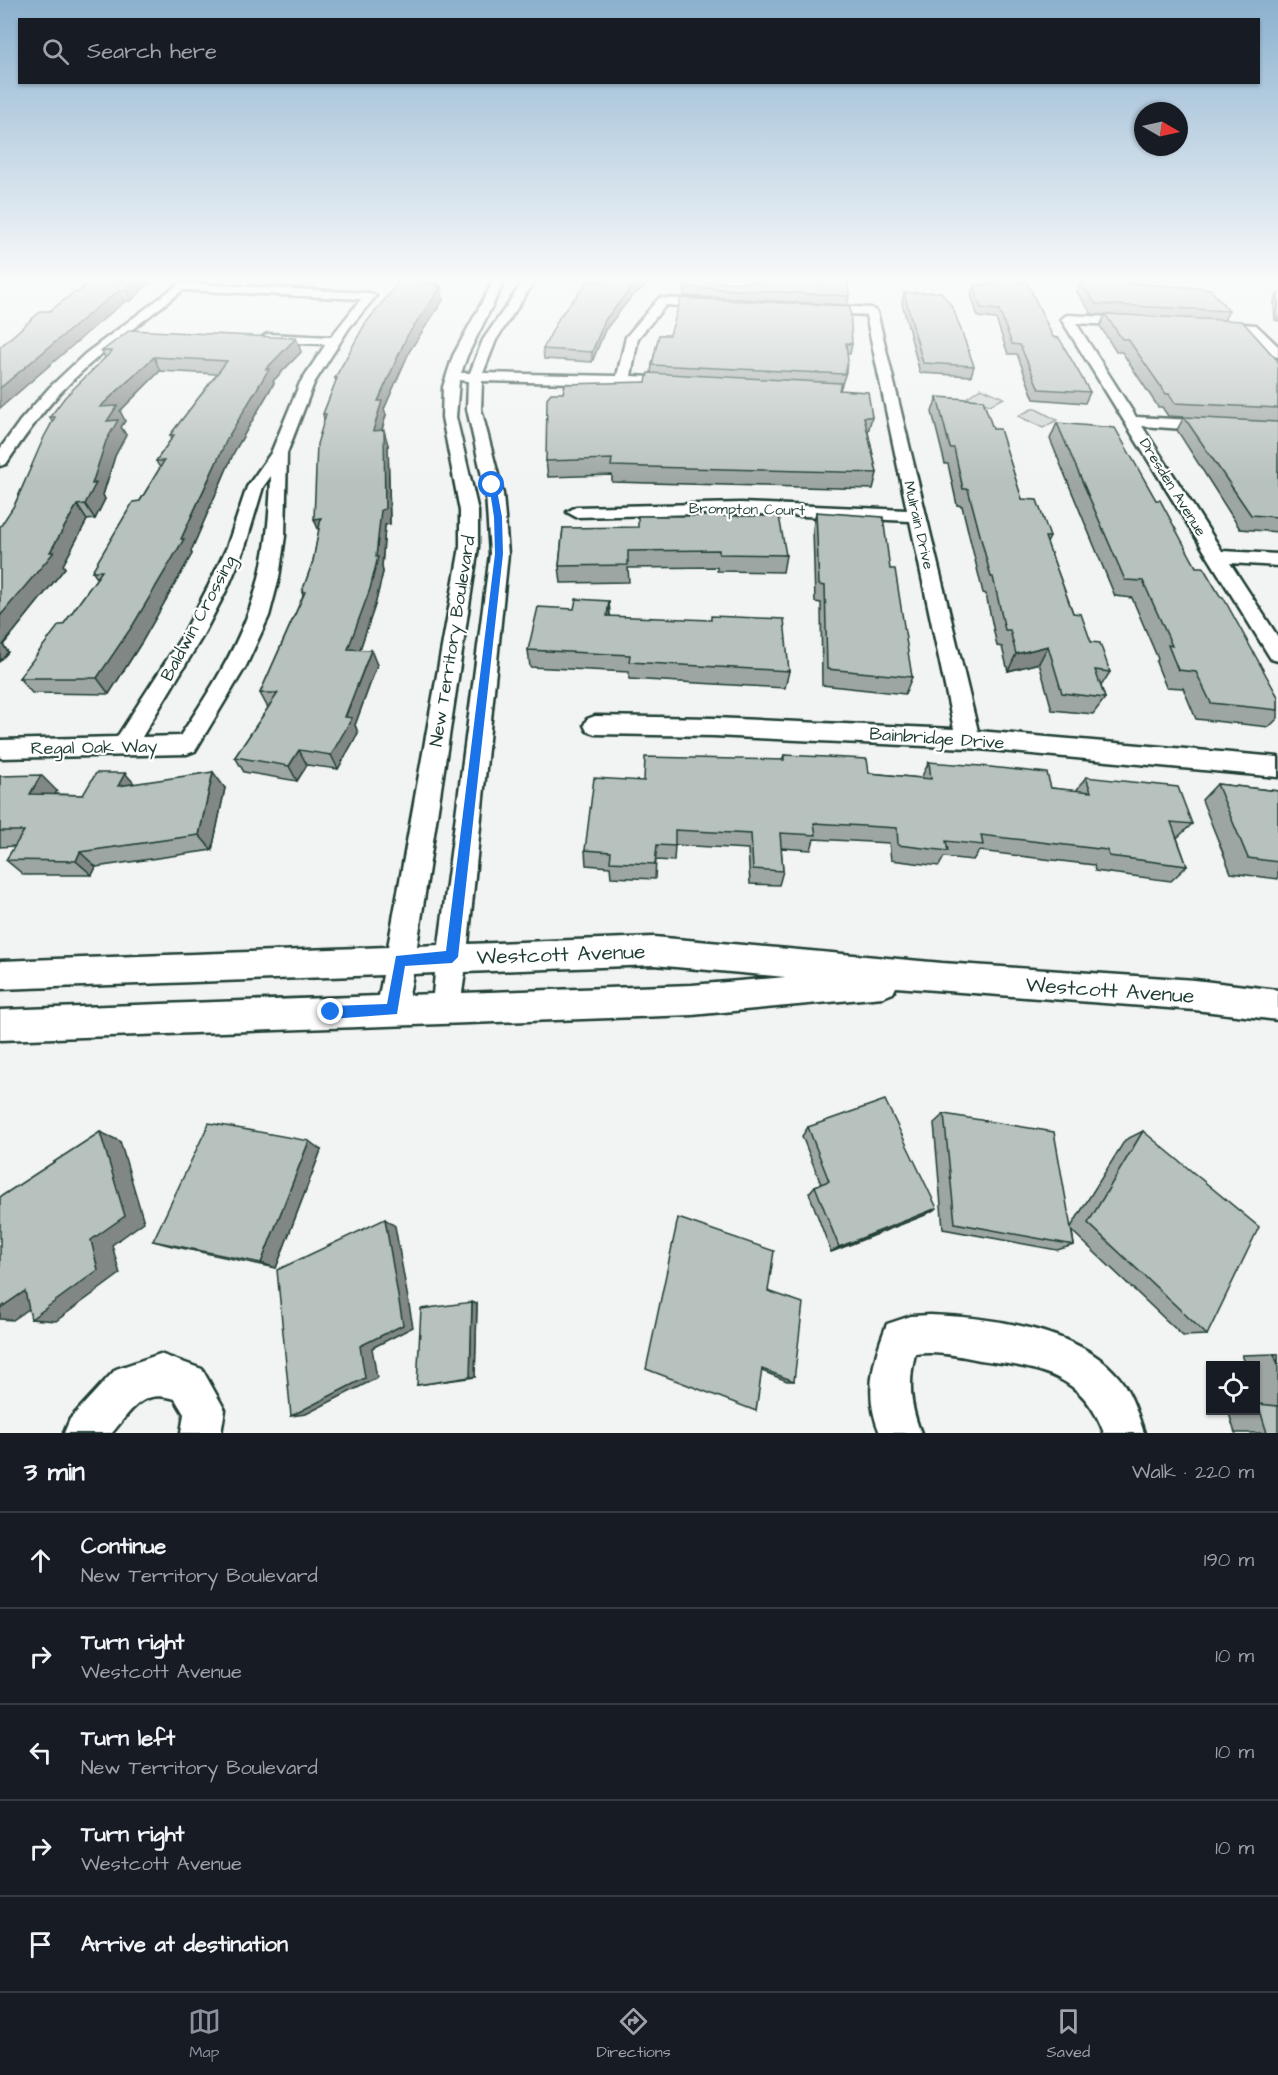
<!DOCTYPE html>
<meta charset="utf-8">
<style>
:root{--surface:#171b24;--page:#20242c;--text:#f1f3f6;--muted:#9ea1a6;--line:#363941;--accent:#8c9099}
body{margin:0;font-family:"Architects Daughter",sans-serif;background:var(--page);color:var(--text)}
.controls{position:absolute;right:18px;bottom:18px;display:grid;overflow:hidden;border-radius:0px;box-shadow:0 2px 4px #0004}
.controls button{width:54px;height:54px;display:grid;place-items:center;padding:0;border:0;border-bottom:2px solid var(--line);background:var(--surface);color:var(--text);font:30px sans-serif}
.compass{position:absolute;left:1134px;top:102px;width:54px;height:54px;border-radius:50%;background:var(--surface);box-shadow:0 2px 4px #0004;rotate:99deg}
.stop{position:absolute;width:18px;height:18px;margin:-14px;border:4px solid #1a73e8;border-radius:50%;background:#fff}
.stop.end{background:#1a73e8;border-color:#fff;box-shadow:0 2px 6px #0008}
.list{margin:0;padding:0;list-style:none}
h2{display:flex;justify-content:space-between;align-items:center;height:78px;margin:0;padding:0 24px;font-size:26px}
h2 small{font-size:20px;font-weight:400;color:var(--muted)}
.list li{display:grid;grid-template-columns:39px 1fr auto;gap:18px;align-items:center;box-sizing:border-box;height:96px;padding:0 24px;border-top:2px solid var(--line)}
.list b{display:block;font-size:22px;white-space:nowrap}
.list p{margin:0;font-size:20px;white-space:nowrap;color:var(--muted)}
.list em{font-size:20px;font-style:normal;color:var(--muted)}
.icon{flex:none;width:33px;height:33px;fill:none;stroke:currentColor;stroke-width:2;stroke-linecap:round;stroke-linejoin:round}
.map{position:relative;flex:none;width:1278px;height:1433px;overflow:hidden}
.search{position:absolute;background:var(--surface);box-shadow:0 2px 4px #0004;left:18px;right:18px;top:18px;height:66px;display:flex;align-items:center;gap:15px;box-sizing:border-box;padding:0 21px;border-radius:0px;color:var(--muted);font-size:22px}
.sheet{height:558px;background:var(--surface)}
nav{display:flex;justify-content:space-around;align-items:center;box-sizing:border-box;height:84px;border-top:2px solid var(--line);background:var(--surface);font-size:16px;color:var(--muted)}
nav a{display:grid;justify-items:center;gap:3px}
nav .on{color:var(--accent)}
.map>svg:first-child{display:block}
</style>
<div class="map">
<svg width="1278" height="1433" viewBox="0 0 1278 1433">
<rect width="100%" height="100%" fill="#f2f3f3"/>
<filter id="ink" filterUnits="userSpaceOnUse"><feTurbulence type="fractalNoise" baseFrequency=".0167" numOctaves="2"/><feDisplacementMap in="SourceGraphic" scale="12" xChannelSelector="R" yChannelSelector="G"/><feConvolveMatrix kernelMatrix="1 2 1 2 8 2 1 2 1" color-interpolation-filters="sRGB"/></filter>
<g filter="url(#ink)">
<g fill="#ced5d3" stroke="#768984" stroke-width="1.5">
<polygon points="981,388 1004,398 990,405 966,398"/>
<polygon points="1032,409 1036,409 1057,420 1043,428 1018,416"/>
</g>
<g fill="none" stroke-linecap="round" stroke-linejoin="round">
<defs>
<g id="minor">
<path d="M493,282H504L467,356L461,373H470L483,340L523,282H534L496,340L483,373L617,376L626,337L659,298L711,300L717,304L711,308L666,305L638,338L631,376L676,378L681,379V385L482,381L481,409L503,494L508,554L468,944L654,937L942,963L1195,980L1278,990V1020L1195,1010L896,987L893,993L883,997L692,1015L0,1040V1010L379,996L383,975L0,989V961L388,947L460,547V511L442,417L443,387L453,356ZM459,380L468,381L467,409L486,494L490,554L439,945L417,946L478,547V511L456,417ZM654,965L786,977L692,985L462,993L465,972ZM435,973L433,994L409,995L413,974Z"/>
<path d="M180,283L370,293L376,296L349,328L314,383L287,453L285,536L279,578L269,616L246,666L195,751L187,754L0,758V740L117,737L183,635L208,587L227,547L247,487L271,453L300,383L326,344L267,342L261,338L267,334L331,337L361,299L183,290C141,323 95,355 59,394C39,416 22,440 6,464L0,466V449L20,421L50,387L85,354ZM271,476C268,591 243,642 180,736L142,737L202,637L228,587L245,547L263,487Z"/>
<polygon points="821,305 871,308 877,312 978,731 1278,757 1278,777 968,748 714,736 595,734 587,731 584,725 587,719 595,716 714,718 954,729 910,521 741,513 576,517 567,512 576,507 741,503 907,510 866,315 817,312 817,306"/>
<polygon points="1067,315 1132,318 1138,322 1132,326 1076,323 1136,417 1211,421 1219,426 1211,431 1142,426 1222,551 1278,554 1278,566 1230,563 1278,637 1278,661 1271,659 1061,319"/>
<polygon points="1219,322 1256,325 1278,346 1278,357 1273,356 1248,332 1215,329 1213,326"/>
<path d="M930,1315C987,1317 1074,1328 1114,1372C1130,1388 1137,1412 1144,1433H1104C1082,1372 1037,1368 980,1360C959,1356 937,1351 915,1354C908,1383 910,1406 921,1433H880C864,1396 872,1361 887,1324L911,1316Z"/>
<path d="M160,1354L202,1369L225,1410L221,1433H181L184,1414L175,1399C142,1388 131,1411 112,1433H64L70,1419L116,1369Z"/>
</g>
</defs>
<use href="#minor" stroke="#1f3d34" stroke-width="5"/>
<use href="#minor" fill="#fff" fill-rule="evenodd"/>
</g>
<g fill="#9da6a3" stroke="#1f3d34" stroke-width="1.5">
<polygon points="149,282 131,301 125,301 101,321 50,311 77,293"/>
<polygon points="399,282 437,282 436,284 439,287 441,287 443,300 410,350 384,409 386,415 382,430 388,445 390,524 385,525 382,567 383,572 375,605 360,649 377,665 355,725 358,733 338,769 307,765 297,781 244,772 235,757 268,708 260,693 303,596 302,592 313,561 319,531 324,419 323,414 336,382 335,378"/>
<polygon points="1087,282 1117,282 1229,311 1224,320 1278,361 1278,532 1240,529 1177,430 1184,417 1168,416 1162,407 1158,407 1122,352 1116,352 1100,326 1105,315 1092,314 1077,292 1081,283"/>
<polygon points="974,286 1053,337 1090,392 1085,403 1034,399 1017,354 1008,354 996,319 978,317 971,295"/>
<polygon points="684,287 849,296 847,305 684,296"/>
<polygon points="904,293 974,366 971,376 920,373 902,303"/>
<polygon points="1278,294 1278,321 1275,320 1274,301"/>
<polygon points="631,297 605,330 592,362 544,359 543,349"/>
<polygon points="659,335 852,344 850,354 847,354 846,372 840,390 872,417 868,432 877,473 873,489 612,482 612,475 548,477 546,461 563,393 646,382 651,373 652,365"/>
<polygon points="296,338 301,352 273,381 274,383 234,452 191,551 192,554 143,640 109,694 32,693 19,678 63,625 97,578 92,571 140,501 160,468 156,461 172,438 170,435 217,374 160,371 120,411 125,421 121,427 126,435 115,456 103,495 105,499 95,519 87,520 63,565 65,568 3,645 8,652 0,661 15,504 52,422 50,417 105,358 102,351"/>
<polygon points="937,397 993,429 1022,499 1050,537 1047,543 1073,613 1110,672 1101,686 1105,698 1093,714 1052,710 1039,663 1008,671 1002,647 997,646 986,594 983,593 962,506 957,505 948,464 945,464 932,412"/>
<polygon points="1057,423 1156,500 1196,567 1278,697 1278,718 1269,727 1196,719 1183,688 1166,687 1156,662 1158,659 1132,598 1115,596 1050,439"/>
<polygon points="816,512 890,569 912,677 905,694 822,685 821,603 815,602 813,528"/>
<polygon points="563,528 786,555 783,572 717,571 717,567 628,568 629,582 561,583 559,566"/>
<polygon points="609,601 610,616 789,671 785,688 629,679 629,672 530,667 528,650 574,609"/>
<polygon points="784,755 869,773 921,778 929,762 1051,788 1076,791 1086,777 1192,824 1177,838 1187,866 1171,881 1095,871 1094,865 979,851 973,860 944,857 939,866 891,860 889,843 814,839 811,850 781,848 783,871 779,885 750,884 748,849 675,845 674,861 656,860 655,879 611,877 610,867 586,865 585,850 644,781 782,760"/>
<polygon points="0,776 57,791 55,794 83,795 134,784 225,788 212,850 96,867 92,875 24,875 6,860 15,846 0,847"/>
<polygon points="1217,784 1278,791 1278,879 1231,873 1202,800"/>
<polygon points="944,1114 1071,1227 1125,1140 1143,1131 1207,1335 1183,1336 1072,1231 1074,1245 1057,1250 943,1229 934,1123"/>
<polygon points="808,1127 925,1215 831,1252 809,1193 815,1186 821,1184 802,1136"/>
<polygon points="321,1150 276,1268 172,1246 153,1241"/>
<polygon points="768,1291 794,1381 787,1381 762,1371"/>
<polygon points="477,1304 475,1377 417,1385"/>
<polygon points="1274,1354 1278,1354 1278,1433 1235,1433 1228,1410 1256,1410 1256,1404 1258,1404 1256,1397 1256,1365 1246,1365 1242,1355"/>
</g>
<g fill="#808784" stroke="#1f3d34" stroke-width="1.5">
<polygon points="133,282 149,282 131,301 126,290"/>
<polygon points="638,282 651,282 631,297 605,330 592,362 592,352 605,320 631,288"/>
<polygon points="438,284 439,290 441,287 443,300 410,350 384,409 386,415 377,446 373,431 378,401 407,336"/>
<polygon points="120,290 125,301 101,321 0,408 0,388 95,309"/>
<polygon points="296,338 301,352 273,381 274,383 234,452 191,551 192,554 143,640 109,694 97,678 181,539 228,437 266,369"/>
<polygon points="154,357 160,371 120,411 125,421 121,427 126,435 115,456 103,495 105,499 95,519 85,504 92,484 100,407"/>
<polygon points="384,430 388,445 390,524 385,525 382,567 383,572 375,605 355,664 348,649 376,557"/>
<polygon points="77,505 87,520 63,565 65,568 3,645 8,652 0,661 0,616 50,552"/>
<polygon points="321,518 320,534 314,519"/>
<polygon points="609,601 610,617 607,616"/>
<polygon points="1048,646 1039,663 1008,671 1016,654"/>
<polygon points="371,650 377,665 355,725 358,733 338,769 331,755"/>
<polygon points="299,750 307,765 297,781 289,766"/>
<polygon points="213,772 225,788 212,850 199,835"/>
<polygon points="125,773 139,789 118,786"/>
<polygon points="41,775 57,791 46,810 30,794"/>
<polygon points="80,852 96,867 92,875 76,861"/>
<polygon points="100,1132 120,1141 144,1222 112,1245 120,1274 56,1321 31,1319 91,1240"/>
<polygon points="309,1141 321,1150 276,1268 261,1263"/>
<polygon points="937,1208 925,1215 831,1252 839,1247"/>
<polygon points="385,1219 395,1226 413,1327 372,1348 377,1378 306,1414 291,1416 360,1346"/>
<polygon points="25,1291 50,1294 13,1320 0,1319 0,1308"/>
<polygon points="472,1302 477,1304 475,1377 470,1377"/>
</g>
<g fill="#b7c1bd" stroke="#1f3d34" stroke-width="1.5">
<polygon points="89,282 133,282 126,290 120,290 95,309 0,388 0,347 41,311 50,311 73,293 77,293"/>
<polygon points="399,282 429,282 429,284 438,284 436,287 441,287 407,336 378,401 382,401 373,431 384,430 385,509 381,510 376,557 378,557 370,589 348,649 371,650 345,717 352,718 331,755 299,750 289,766 235,757 278,693 260,693 305,592 302,592 313,561 321,518 314,519 317,444 326,414 323,414 337,378 335,378 365,324"/>
<polygon points="588,282 638,282 631,288 605,320 592,352 543,349 560,316"/>
<polygon points="686,282 848,282 849,296 684,287"/>
<polygon points="1007,282 1027,282 1053,337 1059,338 1090,392 1039,389 1020,345 1012,344 999,310 981,308 974,286"/>
<polygon points="1090,282 1117,282 1210,289 1229,311 1096,304 1081,283 1090,283"/>
<polygon points="941,292 953,308 974,366 923,363 904,293"/>
<polygon points="681,298 850,306 852,344 846,343 848,361 844,374 652,365 659,335 670,335"/>
<polygon points="1105,314 1242,321 1278,361 1278,408 1175,403 1169,394 1166,394 1128,339 1122,339"/>
<polygon points="130,330 296,338 266,369 269,369 228,437 181,539 184,539 133,625 97,678 19,678 59,625 63,625 102,571 92,571 133,502 140,501 164,461 156,461 174,435 170,435 227,361 154,357 100,407 117,406 107,421 118,420 106,441 92,484 96,483 85,504 77,505 50,552 54,552 0,616 0,527 15,504 44,437 55,417 50,417 65,397 112,351 102,351"/>
<polygon points="648,373 841,383 839,390 868,392 872,417 864,417 877,473 611,466 612,459 546,461 547,398 551,393 563,393 565,384 646,382"/>
<polygon points="937,397 983,400 993,429 1000,429 1022,499 1037,500 1050,537 1045,537 1073,613 1081,614 1091,642 1100,643 1110,672 1095,670 1105,698 1062,693 1048,646 1016,654 1010,630 1005,630 993,577 991,577 968,489 963,489 954,448 950,448"/>
<polygon points="1184,417 1278,422 1278,517 1251,515"/>
<polygon points="1057,423 1115,428 1156,500 1160,500 1196,567 1203,567 1220,596 1223,597 1278,697 1278,710 1211,703 1196,672 1178,670 1168,645 1172,646 1143,581 1125,580"/>
<polygon points="816,512 883,517 890,569 895,569 912,677 827,669 825,586 819,585"/>
<polygon points="638,516 779,516 786,555 719,554 719,550 628,551 628,565 559,566 563,528 638,527"/>
<polygon points="576,599 609,601 607,616 711,620 711,616 784,619 789,671 629,662 630,655 528,650 538,607 574,609"/>
<polygon points="784,755 867,759 869,773 931,779 929,762 981,766 1047,773 1051,788 1091,792 1086,777 1178,787 1192,824 1171,822 1187,866 1109,856 1107,850 981,835 983,845 946,841 948,851 898,845 897,828 814,823 816,835 780,833 783,871 753,869 751,834 675,830 675,846 657,845 655,864 610,862 611,852 585,850 594,778 644,781 645,757 784,760"/>
<polygon points="213,772 199,835 80,852 76,861 6,860 24,831 0,831 0,776 41,775 30,794 83,795 96,773 125,773 118,786"/>
<polygon points="1217,784 1278,791 1278,862 1248,858"/>
<polygon points="885,1100 937,1208 839,1247 815,1186 829,1181 808,1127"/>
<polygon points="944,1114 1054,1132 1074,1245 955,1223"/>
<polygon points="209,1123 309,1141 261,1263 153,1241"/>
<polygon points="1143,1131 1259,1227 1207,1335 1088,1223"/>
<polygon points="100,1132 125,1216 91,1240 98,1270 31,1319 25,1291 0,1308 0,1197"/>
<polygon points="678,1218 774,1251 768,1291 803,1303 794,1381 762,1369 756,1411 646,1369"/>
<polygon points="385,1219 403,1325 360,1346 365,1378 291,1416 277,1270"/>
<polygon points="472,1302 470,1377 417,1385 421,1309"/>
<polygon points="1274,1354 1278,1354 1278,1365"/>
<polygon points="1258,1404 1278,1406 1278,1433 1267,1433"/>
</g>
</g>
<linearGradient id="sky" x2="0" y2="1"><stop stop-color="#8bb1cf"/><stop offset="0.58" stop-color="#f9fafa"/><stop offset="1" stop-color="#f9fafa" stop-opacity="0"/></linearGradient>
<rect width="1278" height="483" fill="url(#sky)"/>
<polygon fill="#1a73e8" points="492,483 496,485 502,517 503,554 458,957 452,963 405,966 397,1014 331,1019 325,1012 331,1006 387,1004 396,956 446,951 495,554 494,517 489,485"/>
<g text-anchor="middle" stroke-width="4.5" stroke-linejoin="round" paint-order="stroke">
<g font-size="15" fill="#1f3d34" stroke="#fff">
<text transform="translate(1173 487) rotate(58)" y="5">Dresden Avenue</text>
<text transform="translate(747 509) rotate(1)" y="5">Brompton Court</text>
<text transform="translate(919 525) rotate(77)" y="5">Mulrain Drive</text>
</g>
<g font-size="18" fill="#1f3d34" stroke="#fff">
<text transform="translate(198 618) rotate(-62)" y="6">Baldwin Crossing</text>
<text transform="translate(452 641) rotate(-81)" y="6">New Territory Boulevard</text>
<text transform="translate(937 738) rotate(4)" y="6">Bainbridge Drive</text>
<text transform="translate(94 747) rotate(-1)" y="6">Regal Oak Way</text>
</g>
<g font-size="21" fill="#1f3d34" stroke="#fff">
<text transform="translate(561 954) rotate(-2)" y="7">Westcott Avenue</text>
<text transform="translate(1110 990) rotate(4)" y="7">Westcott Avenue</text>
</g>
</g>
</svg>
<div class="controls">
<button><svg class="icon" aria-label="locate" viewBox="0 0 24 24"><circle cx="12" cy="12" r="6"/><path d="M12 2v4M12 18v4M2 12h4M18 12h4"/></svg></button>
</div>
<svg class="compass" viewBox="-18 -18 36 36"><path d="M0-13l5 13h-10z" fill="#e53935"/><path d="M0 13l5-13h-10z" fill="#9ea1a6"/></svg>
<div class="stop" style="left:492px;top:485px"></div>
<div class="stop end" style="left:331px;top:1012px"></div>
<div class="search"><svg class="icon" aria-label="search" viewBox="0 0 24 24"><circle cx="10" cy="10" r="6"/><path d="M15 15l6 6"/></svg>Search here</div>
</div>
<section class="sheet">
<h2>3 min<small>Walk · 220 m</small></h2>
<ul class="list">
<li><svg class="icon" aria-label="ahead" viewBox="0 0 24 24"><path d="M12 20V5M6 11l6-6 6 6"/></svg><div><b>Continue</b><p>New Territory Boulevard</p></div><em>190 m</em></li>
<li><svg class="icon" aria-label="right" viewBox="0 0 24 24"><path d="M7 20v-9h11M14 6l5 5-5 5"/></svg><div><b>Turn right</b><p>Westcott Avenue</p></div><em>10 m</em></li>
<li><svg class="icon" aria-label="left" viewBox="0 0 24 24"><path d="M17 20v-9H6M10 6l-5 5 5 5"/></svg><div><b>Turn left</b><p>New Territory Boulevard</p></div><em>10 m</em></li>
<li><svg class="icon" aria-label="right" viewBox="0 0 24 24"><path d="M7 20v-9h11M14 6l5 5-5 5"/></svg><div><b>Turn right</b><p>Westcott Avenue</p></div><em>10 m</em></li>
<li><svg class="icon" aria-label="arrive" viewBox="0 0 24 24"><path d="M6 21V4h12l-3 4 3 4H6"/></svg><div><b>Arrive at destination</b></div></li>
</ul>
</section>
<nav>
<a class="on"><svg class="icon" aria-label="map" viewBox="0 0 24 24"><path d="M3 6l6-2 6 2 6-2v14l-6 2-6-2-6 2zM9 4v14M15 6v14"/></svg>Map</a>
<a><svg class="icon" aria-label="directions" viewBox="0 0 24 24"><path d="M12 3l9 9-9 9-9-9zM9 14v-3h6M13 9l2 2-2 2"/></svg>Directions</a>
<a><svg class="icon" aria-label="saved" viewBox="0 0 24 24"><path d="M7 4h10v16l-5-4-5 4z"/></svg>Saved</a>
</nav>
